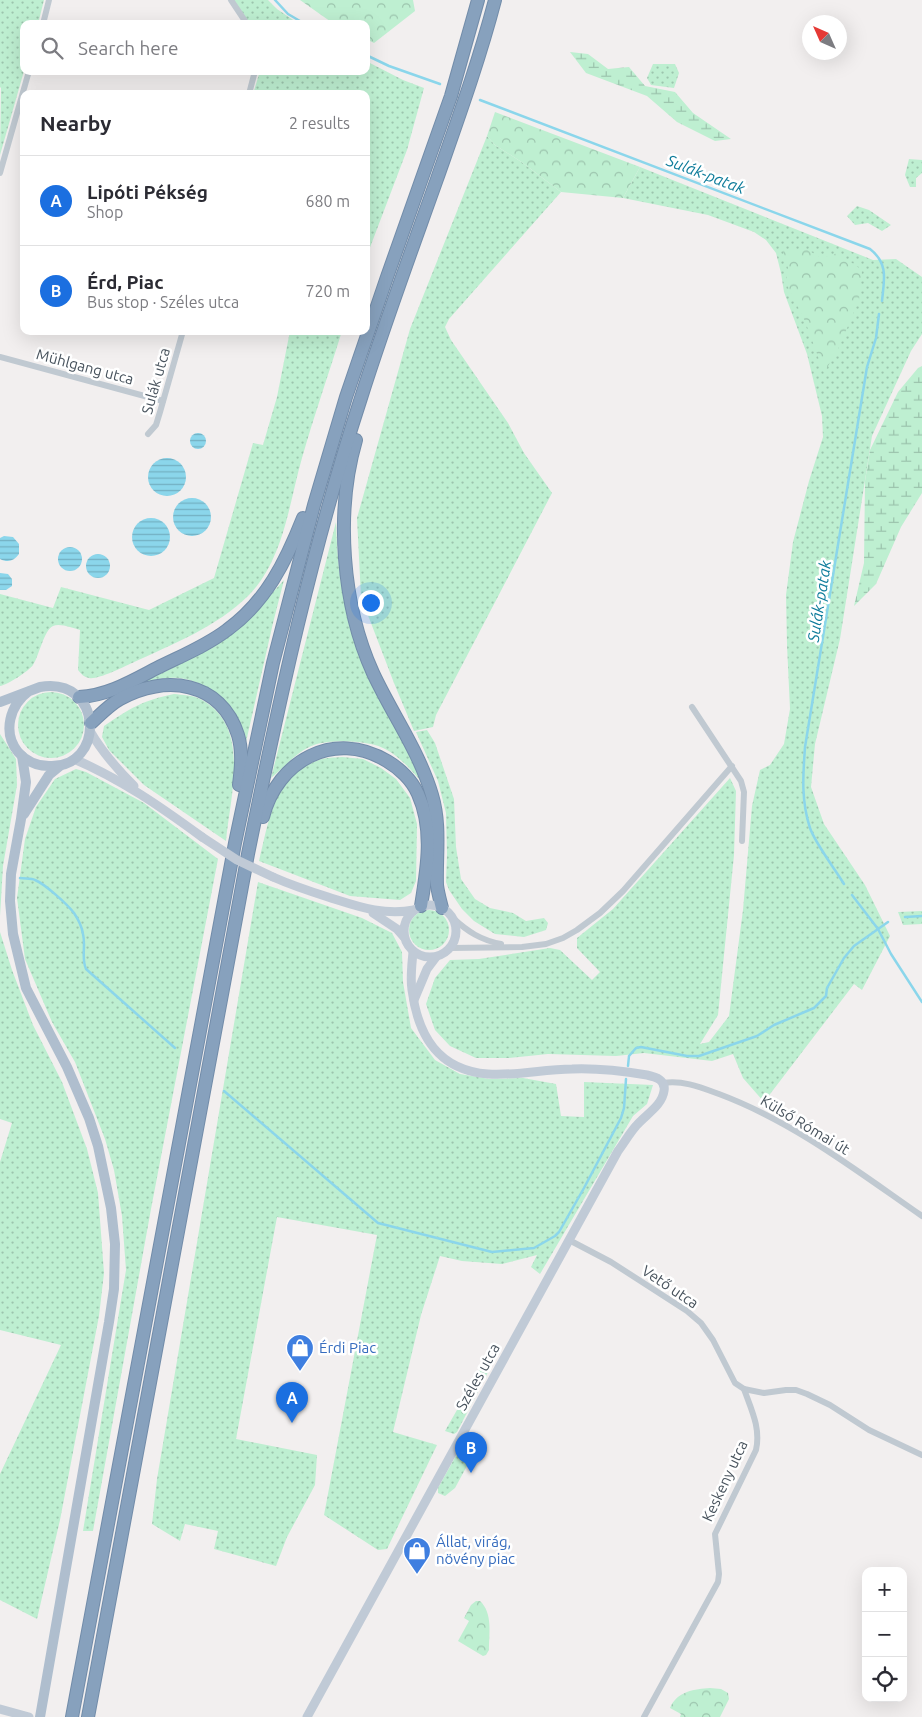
<!DOCTYPE html>
<meta charset="utf-8">
<style>
:root{--surface:#fff;--page:#f2f2f3;--text:#2b2b33;--muted:#7c7c81;--line:#e1e1e2;--accent:#1b6fe0}
body{margin:0;font-family:Ubuntu,sans-serif;background:var(--page);color:var(--text)}
.controls{position:absolute;right:15px;bottom:15px;display:grid;overflow:hidden;border-radius:10px;box-shadow:0 5px 20px #0002}
.controls button{width:45px;height:45px;display:grid;place-items:center;padding:0;border:0;border-bottom:1px solid var(--line);background:var(--surface);color:var(--text);font:25px sans-serif}
.compass{position:absolute;left:802px;top:15px;width:45px;height:45px;border-radius:50%;background:var(--surface);box-shadow:0 5px 20px #0002;rotate:315deg}
.you{position:absolute;left:370px;top:602px;width:18px;height:18px;margin:-12px;border:4px solid #fff;border-radius:50%;background:#1a73e8;box-shadow:0 0 0 8px #1a73e833}
.badge{display:grid;place-items:center;width:32px;height:32px;border-radius:50%;background:var(--accent);color:#fff;font-size:16px;font-weight:700}
.pin{position:absolute;translate:-50% -41px;filter:drop-shadow(0 1px 2px #0008)}
.pin::after{content:'';position:absolute;top:26px;width:18px;height:15px;background:inherit;clip-path:polygon(0 0,100% 0,50% 100%)}
.list{margin:0;padding:0;list-style:none}
h2{display:flex;justify-content:space-between;align-items:center;height:65px;margin:0;padding:0 20px;font-size:21px}
h2 small{font-size:16px;font-weight:400;color:var(--muted)}
.list li{display:grid;grid-template-columns:32px 1fr auto;gap:15px;align-items:center;box-sizing:border-box;height:90px;padding:0 20px;border-top:1px solid var(--line)}
.list b{display:block;font-size:19px;white-space:nowrap}
.list p{margin:0;font-size:16px;white-space:nowrap;color:var(--muted)}
.list em{font-size:16px;font-style:normal;color:var(--muted)}
.icon{flex:none;width:28px;height:28px;fill:none;stroke:currentColor;stroke-width:2;stroke-linecap:round;stroke-linejoin:round}
.map{position:relative;flex:none;width:922px;height:1717px;overflow:hidden}
.search{position:absolute;background:var(--surface);box-shadow:0 5px 20px #0002;left:20px;top:20px;width:350px;height:55px;display:flex;align-items:center;gap:12px;box-sizing:border-box;padding:0 18px;border-radius:10px;color:var(--muted);font-size:19px}
.panel{position:absolute;background:var(--surface);box-shadow:0 5px 20px #0002;left:20px;top:90px;width:350px;height:245px;border-radius:10px}
.map>svg:first-child{display:block}
</style>
<div class="map">
<svg width="922" height="1717" viewBox="0 0 922 1717">
<defs>
<pattern id="grass-dots" width="8" height="8" patternUnits="userSpaceOnUse" patternTransform="scale(1.25)"><rect width="8" height="8" fill="#beefd1"/><path d="M2 2h.1M6 6h.1" fill="none" stroke="#9cc4ad" stroke-width="1.8" stroke-linecap="round"/></pattern>
<pattern id="forest-crowns" width="20" height="18" patternUnits="userSpaceOnUse" patternTransform="scale(1.25)"><rect width="20" height="18" fill="#beefd1"/><path d="M2 6a3 3 0 1 1 6 0M12 15a3 3 0 1 1 6 0" fill="none" stroke="#9cc4ad"/></pattern>
<pattern id="wetland-marsh" width="20" height="14" patternUnits="userSpaceOnUse" patternTransform="scale(1.25)"><rect width="20" height="14" fill="#beefd1"/><path d="M1 5h8M5 5V1M11 12h8M15 12V8" fill="none" stroke="#9cc4ad"/></pattern>
<pattern id="water-rules" width="6" height="5" patternUnits="userSpaceOnUse" patternTransform="scale(1.25)"><rect width="6" height="5" fill="#8bd6eb"/><path d="M0 2.5h6" fill="none" stroke="#73b0c2"/></pattern>
</defs>
<rect width="100%" height="100%" fill="#f2efef"/>
<g fill="url(#grass-dots)">
<polygon points="0,0 44,0 38,24 24,24 24,71 0,155 1,88 0,87"/>
<polygon points="233,0 268,0 277,9 299,24 250,24"/>
<polygon points="366,61 403,80 424,88 407,150 366,258 366,94 253,94 260,71 366,71"/>
<polygon points="653,64 675,64 679,73 674,88 651,85 647,78"/>
<polygon points="487,136 495,145 523,163 561,192 449,319 445,327 451,340 508,423 524,453 552,493 436,715 433,727 414,731 394,683 361,597 357,518 410,329"/>
<polygon points="909,159 922,160 922,173 916,178 916,187 910,187 905,175"/>
<polygon points="640,167 873,260 896,259 922,277 922,334 911,351 872,436 840,639 815,744 811,787 824,824 865,885 890,936 862,990 854,984 764,1102 743,1078 733,1054 712,1061 644,1053 616,1056 548,1054 509,1058 476,1058 450,1046 435,1030 426,1004 435,978 450,960 479,959 550,948 560,950 592,980 600,972 577,948 577,938 613,909 730,778 736,791 734,855 718,1015 700,1044 709,1042 729,1016 743,910 752,806 760,770 770,765 784,744 790,709 787,645 786,595 793,542 809,481 823,437 822,416 807,354 784,292 781,273 776,253 766,240 754,232 708,215 623,198"/>
<polygon points="857,206 869,210 891,225 882,231 868,223 855,225 847,216"/>
<path d="M290,331H342C329,373 314,416 302,458C289,503 284,559 249,595C217,627 173,644 132,663C123,667 98,680 89,678C84,677 81,674 78,670L80,630C73,628 60,623 53,626C44,630 39,656 33,665C29,671 7,685 0,686V594L53,608L61,587L149,610L214,578L253,443L263,445L277,397Z"/>
<path d="M336,522C337,562 342,601 354,640C364,674 383,705 400,736C407,751 414,766 421,781C411,770 401,758 387,750C371,740 332,739 314,745C297,751 285,767 271,778Z"/>
<path d="M284,580L273,623L246,742C244,735 242,727 239,720C228,696 195,675 169,678C160,678 150,681 142,683L212,648L244,624Z"/>
<circle cx="51" cy="725" r="33"/>
<path d="M174,694C182,695 193,695 200,699C252,725 230,796 226,841L144,785L109,750L102,737L104,726C129,709 143,700 174,694Z"/>
<polygon points="427,730 435,743 454,799 456,847 461,879 475,899 490,908 513,913 526,921 544,918 548,923 546,930 524,937 495,934 474,921 462,909 449,890 446,882 447,854 446,813 438,781 416,732"/>
<polygon points="0,734 16,759 17,785 3,866 0,916"/>
<path d="M342,757L363,759L381,768L396,779L410,798L417,824L416,881L411,893L400,900L350,896L259,861C269,820 274,775 319,760C326,757 335,758 342,757Z"/>
<polygon points="76,769 86,772 144,803 218,859 151,1209 93,1531 83,1531 126,1270 122,1216 114,1170 105,1139 75,1062 52,1022 25,959 17,898 25,839 36,807 55,779"/>
<polygon points="258,882 362,918 392,933 402,952 403,982 411,1028 435,1060 460,1074 489,1079 523,1078 556,1084 561,1116 584,1117 584,1082 653,1085 647,1104 633,1116 540,1274 531,1267 537,1255 502,1264 462,1261 440,1256 421,1315 393,1432 437,1445 387,1549 378,1550 324,1515 377,1235 277,1217 236,1439 317,1455 315,1485 287,1537 276,1566 214,1549 218,1531 185,1524 180,1541 152,1524 157,1479"/>
<circle cx="429" cy="930" r="20"/>
<polygon points="922,911 922,924 903,925 898,912"/>
<polygon points="0,932 12,970 33,1025 62,1082 87,1149 98,1193 104,1273 99,1316 60,1520 37,1619 0,1600 0,1474 61,1345 0,1330 0,1162 12,1123 0,1119"/>
<polygon points="482,1366 489,1370 457,1432 454,1434 445,1431"/>
<polygon points="458,1452 466,1455 468,1464 455,1488 445,1496 438,1493 438,1488"/>
</g>
<g fill="url(#forest-crowns)">
<polygon points="300,0 413,0 415,11 374,43 366,39 366,24 334,24"/>
<polygon points="495,112 640,167 623,198 561,192 523,163 495,145 487,136"/>
<polygon points="783,250 808,250 821,258 838,253 862,270 859,300 839,347 824,373 805,321 786,283 788,268"/>
<path d="M476,1601H480C493,1613 489,1634 489,1650L486,1655L483,1656L458,1641L469,1621L464,1618L471,1605Z"/>
<path d="M710,1688L721,1689L728,1693L729,1699L720,1717H680L681,1714L670,1708C677,1691 695,1689 710,1688Z"/>
</g>
<g fill="url(#wetland-marsh)">
<polygon points="570,52 588,54 608,69 629,67 645,86 675,92 693,113 731,139 715,141 677,122 647,96 586,73"/>
<polygon points="922,366 922,493 901,527 876,584 854,606 864,563 865,481 870,450 898,392 918,368"/>
</g>
<g fill="url(#water-rules)">
<circle cx="198" cy="441" r="8"/>
<circle cx="167" cy="477" r="19"/>
<circle cx="192" cy="517" r="19"/>
<circle cx="151" cy="537" r="19"/>
<path d="M4,536L13,537L19,544V554C14,561 8,563 0,559V538Z"/>
<circle cx="70" cy="559" r="12"/>
<circle cx="98" cy="566" r="12"/>
<polygon points="0,573 8,574 12,579 12,586 6,590 0,590"/>
</g>
<g fill="none" stroke-linecap="round" stroke-linejoin="round">
<g stroke="#8bd6eb" stroke-width="2.5">
<polyline points="275,0 288,14 305,24"/>
<polyline points="366,55 389,66 440,84"/>
<path d="M480,100L870,249C889,264 884,280 882,301"/>
<path d="M20,878C25,879 31,878 35,880C45,884 67,904 74,913C78,919 82,927 83,934C86,946 81,958 86,969L175,1048"/>
<path d="M844,884C835,869 815,843 810,828C801,801 803,775 805,747L867,367L876,338L879,314"/>
<polyline points="852,895 878,929 891,954 922,1002"/>
<polyline points="905,917 922,916"/>
<polyline points="628,1066 629,1056 636,1048 641,1047 687,1056 699,1056 757,1036 774,1025 814,1008 826,996 827,988 844,958 854,946 888,922"/>
<polyline points="224,1091 378,1223 492,1252 534,1248 555,1236 559,1232 584,1188 621,1118 624,1108 626,1079"/>
</g>
<defs>
<g id="highway">
<path d="M356,440C335,512 342,605 373,673C392,714 419,751 432,795C441,825 436,855 437,885C438,893 440,900 442,908"/>
<path d="M79,697C107,696 132,681 157,668C181,656 206,646 227,630C266,602 286,561 303,518"/>
<path d="M91,723C100,715 109,705 120,699C165,674 221,681 238,735C243,752 241,768 239,785"/>
<path d="M263,817C277,761 334,729 387,761C399,768 412,780 418,794C434,829 427,869 421,906"/>
<polyline points="72,1717 235,843 273,663 314,505 346,397 387,277 451,96 478,0"/>
<path d="M88,1717L248,854C279,701 312,548 361,398C384,325 411,252 437,179C458,119 479,61 495,0"/>
</g>
</defs>
<use href="#highway" stroke="#728ca9" stroke-width="14"/>
<g stroke="#c0c9d1" stroke-width="6">
<polyline points="231,0 247,24"/>
<polyline points="43,24 49,0"/>
<polyline points="249,94 255,71"/>
<polyline points="0,173 29,71"/>
<polyline points="0,357 163,401"/>
<polyline points="148,434 156,425 160,412 183,331"/>
<polyline points="692,707 741,781 744,792 742,841"/>
<path d="M453,918C468,932 481,940 501,944"/>
<polyline points="450,948 522,947 546,944 563,938 577,930 600,913 623,891 732,766"/>
<path d="M663,1083C683,1080 700,1087 719,1094C794,1122 857,1171 922,1216"/>
<polyline points="569,1240 611,1262 687,1311 701,1323 713,1340 735,1383 744,1389 764,1393 786,1390 796,1390 807,1394 830,1405 869,1430 922,1455"/>
<path d="M644,1717L718,1582L719,1574L715,1534L756,1450C761,1428 751,1409 744,1389"/>
</g>
<g stroke="#c0cad6" stroke-width="9">
<path d="M90,731C102,752 117,769 134,786"/>
<path d="M74,759C121,779 161,807 202,837"/>
<path d="M273,877C291,885 309,891 328,897C357,906 383,916 414,910"/>
<circle cx="430" cy="931" r="26"/>
<polyline points="373,913 397,929 404,937"/>
<polyline points="414,1000 427,969 436,957"/>
<polyline points="0,1709 29,1717"/>
<path d="M307,1717L618,1151C624,1143 629,1134 636,1126C645,1115 662,1106 664,1091C666,1080 656,1077 647,1075C623,1071 597,1068 572,1069C544,1069 516,1076 488,1074C438,1070 418,1036 412,990C410,978 412,964 413,952"/>
</g>
<g stroke="#afbece" stroke-width="10">
<path d="M0,702L40,687C104,676 106,769 49,766C37,766 26,761 18,752C2,732 10,705 29,691"/>
<polyline points="22,756 26,782 21,819 11,874 10,901 13,934 26,988 67,1067 89,1118 98,1146 111,1208 115,1244 114,1289 109,1322 40,1717"/>
<polyline points="24,814 49,775 60,766"/>
</g>
<use href="#highway" stroke="#87a1bd" stroke-width="12"/>
<polyline stroke="#c0cad6" stroke-width="9" points="202,837 237,860 273,877"/>
</g>
<defs>
<symbol id="shop-pin" viewBox="-11 -11 22 30"><path d="M0 17L-7.5 6A9.5 9.5 0 1 1 7.5 6Z" fill="#3f7fe0" stroke="#fff"/><path d="M-5-2.5h2.3a2.7 3.5 0 0 1 5.4 0H5L5.5 6h-11ZM-1.5-2.5h3a1.5 2.3 0 0 0-3 0Z" fill="#fff"/></symbol>
</defs>
<g fill-rule="evenodd">
<use href="#shop-pin" x="284" y="1332" width="32" height="43"/>
<use href="#shop-pin" x="401" y="1535" width="32" height="43"/>
</g>
<g text-anchor="middle" stroke-width="5" stroke-linejoin="round" paint-order="stroke">
<g font-size="15" fill="#47525c" stroke="#fff">
<text transform="translate(85 367) rotate(15)" y="5">Mühlgang utca</text>
<text transform="translate(156 381) rotate(-74)" y="5">Sulák utca</text>
<text transform="translate(805 1125) rotate(31)" y="5">Külső Római út</text>
<text transform="translate(670 1287) rotate(34)" y="5">Vető utca</text>
<text transform="translate(478 1377) rotate(-61)" y="5">Széles utca</text>
<text transform="translate(725 1481) rotate(-65)" y="5">Keskeny utca</text>
</g>
<g font-size="15" fill="#366cbe" stroke="#fff" text-anchor="start">
<text x="319" y="1353">Érdi Piac</text>
<text x="436" y="1547">Állat, virág,<tspan x="436" dy="17">növény piac</tspan></text>
</g>
<g font-size="16" font-style="italic" fill="#0d7b9a" stroke="#fff">
<text transform="translate(706 174) rotate(21)" y="6">Sulák-patak</text>
<text transform="translate(819 601) rotate(-81)" y="6">Sulák-patak</text>
</g>
</g>
</svg>
<div class="controls">
<button>+</button>
<button>−</button>
<button><svg class="icon" aria-label="locate" viewBox="0 0 24 24"><circle cx="12" cy="12" r="6"/><path d="M12 2v4M12 18v4M2 12h4M18 12h4"/></svg></button>
</div>
<svg class="compass" viewBox="-18 -18 36 36"><path d="M0-13l5 13h-10z" fill="#e53935"/><path d="M0 13l5-13h-10z" fill="#7c7c81"/></svg>
<div class="you"></div>
<div class="pin badge" style="left:292px;top:1423px">A</div>
<div class="pin badge" style="left:471px;top:1473px">B</div>
<div class="search"><svg class="icon" aria-label="search" viewBox="0 0 24 24"><circle cx="10" cy="10" r="6"/><path d="M15 15l6 6"/></svg>Search here</div>
<section class="panel">
<h2>Nearby<small>2 results</small></h2>
<ul class="list">
<li><span class="badge">A</span><div><b>Lipóti Pékség</b><p>Shop</p></div><em>680 m</em></li>
<li><span class="badge">B</span><div><b>Érd, Piac</b><p>Bus stop · Széles utca</p></div><em>720 m</em></li>
</ul>
</section>
</div>
